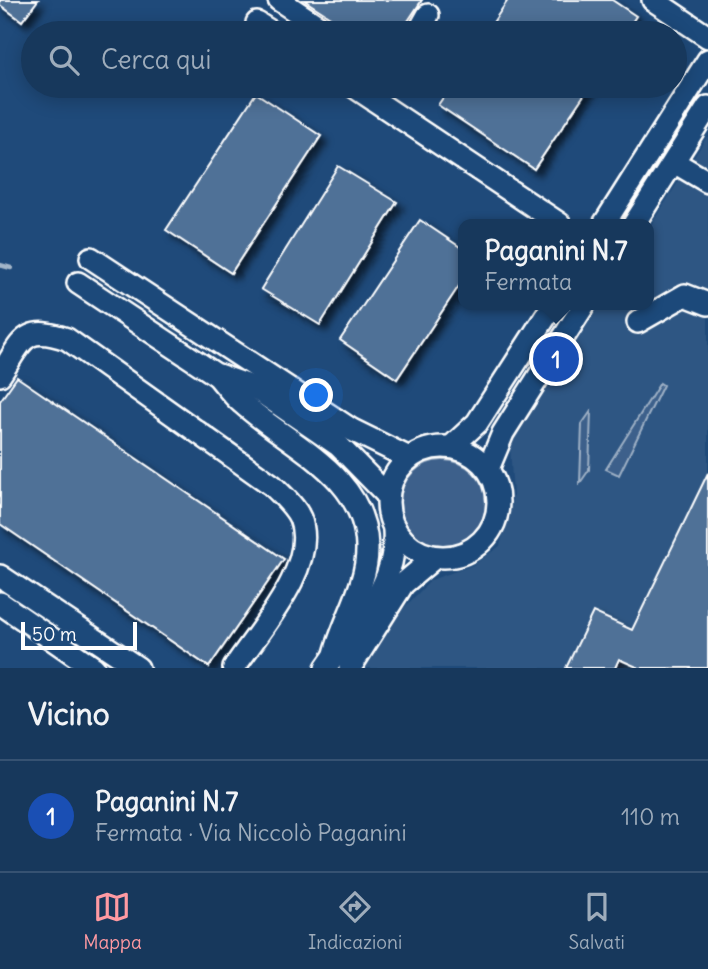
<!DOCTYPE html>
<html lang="it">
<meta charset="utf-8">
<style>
:root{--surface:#17385c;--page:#203f62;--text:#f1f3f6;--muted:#9eacbb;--line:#365272;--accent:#ff9aa2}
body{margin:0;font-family:Delius,sans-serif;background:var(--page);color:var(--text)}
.scale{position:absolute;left:21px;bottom:18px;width:116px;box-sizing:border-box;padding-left:7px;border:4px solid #fff;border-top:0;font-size:19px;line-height:24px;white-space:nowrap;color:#fff;-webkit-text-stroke:5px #1f4a7a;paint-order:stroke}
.you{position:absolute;left:317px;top:396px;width:24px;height:24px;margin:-18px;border:5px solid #fff;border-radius:50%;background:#1a73e8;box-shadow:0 0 0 10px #1a73e833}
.badge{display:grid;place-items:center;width:46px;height:46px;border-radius:50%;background:var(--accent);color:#fff;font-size:23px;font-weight:700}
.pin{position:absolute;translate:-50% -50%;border:4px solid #fff;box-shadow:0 2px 7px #0006}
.popup{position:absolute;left:458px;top:219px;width:196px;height:91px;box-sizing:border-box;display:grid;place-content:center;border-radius:14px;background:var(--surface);filter:drop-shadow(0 2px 5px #0005);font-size:23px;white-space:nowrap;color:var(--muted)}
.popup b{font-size:26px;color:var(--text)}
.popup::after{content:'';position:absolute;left:50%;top:100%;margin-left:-14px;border:14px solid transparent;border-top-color:var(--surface)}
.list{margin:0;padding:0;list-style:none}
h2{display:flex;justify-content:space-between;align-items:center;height:91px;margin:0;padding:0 28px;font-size:30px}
h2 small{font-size:23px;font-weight:400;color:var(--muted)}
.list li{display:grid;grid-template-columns:46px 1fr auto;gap:21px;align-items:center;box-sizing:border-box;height:112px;padding:0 28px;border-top:2px solid var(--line)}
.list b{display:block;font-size:26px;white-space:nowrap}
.list p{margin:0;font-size:23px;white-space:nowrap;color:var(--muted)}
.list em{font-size:23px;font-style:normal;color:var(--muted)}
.icon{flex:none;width:38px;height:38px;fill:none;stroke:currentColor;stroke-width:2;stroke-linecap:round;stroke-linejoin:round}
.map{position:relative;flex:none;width:708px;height:668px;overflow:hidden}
.search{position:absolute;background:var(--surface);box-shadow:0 4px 18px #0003;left:21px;right:21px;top:21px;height:77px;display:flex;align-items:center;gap:18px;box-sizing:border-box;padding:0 24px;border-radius:38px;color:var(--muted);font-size:26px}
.sheet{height:203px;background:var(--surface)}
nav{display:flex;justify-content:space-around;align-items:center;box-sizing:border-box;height:98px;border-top:2px solid var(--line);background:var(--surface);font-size:19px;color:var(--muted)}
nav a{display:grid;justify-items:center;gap:4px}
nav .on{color:var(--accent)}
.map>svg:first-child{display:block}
</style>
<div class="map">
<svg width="708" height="668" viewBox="0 0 708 668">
<defs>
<filter id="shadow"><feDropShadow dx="6" dy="6" stdDeviation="3.5" flood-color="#0009"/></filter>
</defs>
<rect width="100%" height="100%" fill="#1f4a7a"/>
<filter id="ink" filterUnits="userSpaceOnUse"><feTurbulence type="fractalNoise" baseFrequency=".0143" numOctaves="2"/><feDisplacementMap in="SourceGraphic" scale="14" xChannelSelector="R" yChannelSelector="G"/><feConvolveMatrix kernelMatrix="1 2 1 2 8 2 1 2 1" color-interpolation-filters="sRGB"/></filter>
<g filter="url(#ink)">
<polygon fill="#2e5683" points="708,135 708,668 365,668 400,612 431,580 473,565 500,546 513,496 510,445 600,305 649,305 649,228"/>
<g fill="#3c618b" stroke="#9eb0c5" stroke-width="2">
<polygon points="660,383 663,385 619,475 606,469"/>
<polygon points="591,411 589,470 580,483 582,424"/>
<circle cx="443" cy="503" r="43"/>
</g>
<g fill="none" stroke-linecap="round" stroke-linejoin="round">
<polyline stroke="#a3b5c8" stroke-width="4.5" points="0,265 11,268"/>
</g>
<g fill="#507197" stroke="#fff" stroke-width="2" filter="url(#shadow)">
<polygon points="0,0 38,0 22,21 0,5"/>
<polygon points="304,0 422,0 400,33 355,33"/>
<polygon points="508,0 612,0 636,16 625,33 486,33"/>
<polygon points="451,86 590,86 534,169 438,105"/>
<polygon points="256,93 321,136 231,273 166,230"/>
<polygon points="338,166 397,202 320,325 261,289"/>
<polygon points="420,220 463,249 463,280 397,379 340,340"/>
<polygon points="17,377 284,559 209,667 0,524 0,401"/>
<polygon points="708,473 708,668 639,668 619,659 615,668 566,668 593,612 632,630"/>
</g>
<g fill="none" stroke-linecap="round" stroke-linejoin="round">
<defs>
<g id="minor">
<polyline points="279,0 318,26 312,33"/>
<polyline points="653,0 708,37"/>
<polyline points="257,23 273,33"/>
<polyline points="418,33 428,15"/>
<polyline points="353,86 560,224"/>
<polyline points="674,162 708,182"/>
<polyline points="604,224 708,60"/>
<polyline points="634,224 708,107"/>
<polyline points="91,258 352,430 409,458"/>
<polyline points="78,283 215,374 255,388 338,445 387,495"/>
<polyline points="638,322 685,295 708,304"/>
<path d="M0,375C23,341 23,324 67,339L272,485C281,494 295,506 300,518C319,565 259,630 234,668"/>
<path d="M217,375C225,384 232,395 242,403C288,445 365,474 367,547C368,584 344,619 335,654"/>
<circle cx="443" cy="502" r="55"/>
<polyline points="451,447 477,423 553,305"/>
<polyline points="488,469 503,433 584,305"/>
<polyline points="0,576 138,668"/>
<polyline points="0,603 94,668"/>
<path d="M326,668C355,624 398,588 394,530"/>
<polyline points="350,668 403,584 434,558"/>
</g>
</defs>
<use href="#minor" stroke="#fff" stroke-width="26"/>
<use href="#minor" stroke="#1f4a7a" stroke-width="21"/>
</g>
</g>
</svg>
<div class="scale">50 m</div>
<div class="you"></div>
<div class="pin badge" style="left:556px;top:359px;background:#1a4fb4">1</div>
<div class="popup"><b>Paganini N.7</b>Fermata</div>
<div class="search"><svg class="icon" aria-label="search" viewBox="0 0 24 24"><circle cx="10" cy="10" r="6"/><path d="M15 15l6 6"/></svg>Cerca qui</div>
</div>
<section class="sheet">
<h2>Vicino<small></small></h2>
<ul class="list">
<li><span class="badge" style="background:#1a4fb4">1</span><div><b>Paganini N.7</b><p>Fermata · Via Niccolò Paganini</p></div><em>110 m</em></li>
</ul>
</section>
<nav>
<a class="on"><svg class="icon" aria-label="map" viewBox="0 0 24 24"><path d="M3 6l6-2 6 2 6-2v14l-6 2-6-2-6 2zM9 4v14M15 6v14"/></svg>Mappa</a>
<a><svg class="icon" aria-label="directions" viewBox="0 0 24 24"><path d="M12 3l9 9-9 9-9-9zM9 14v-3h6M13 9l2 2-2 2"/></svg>Indicazioni</a>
<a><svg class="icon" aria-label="saved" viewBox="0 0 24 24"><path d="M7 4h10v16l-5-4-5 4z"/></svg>Salvati</a>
</nav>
